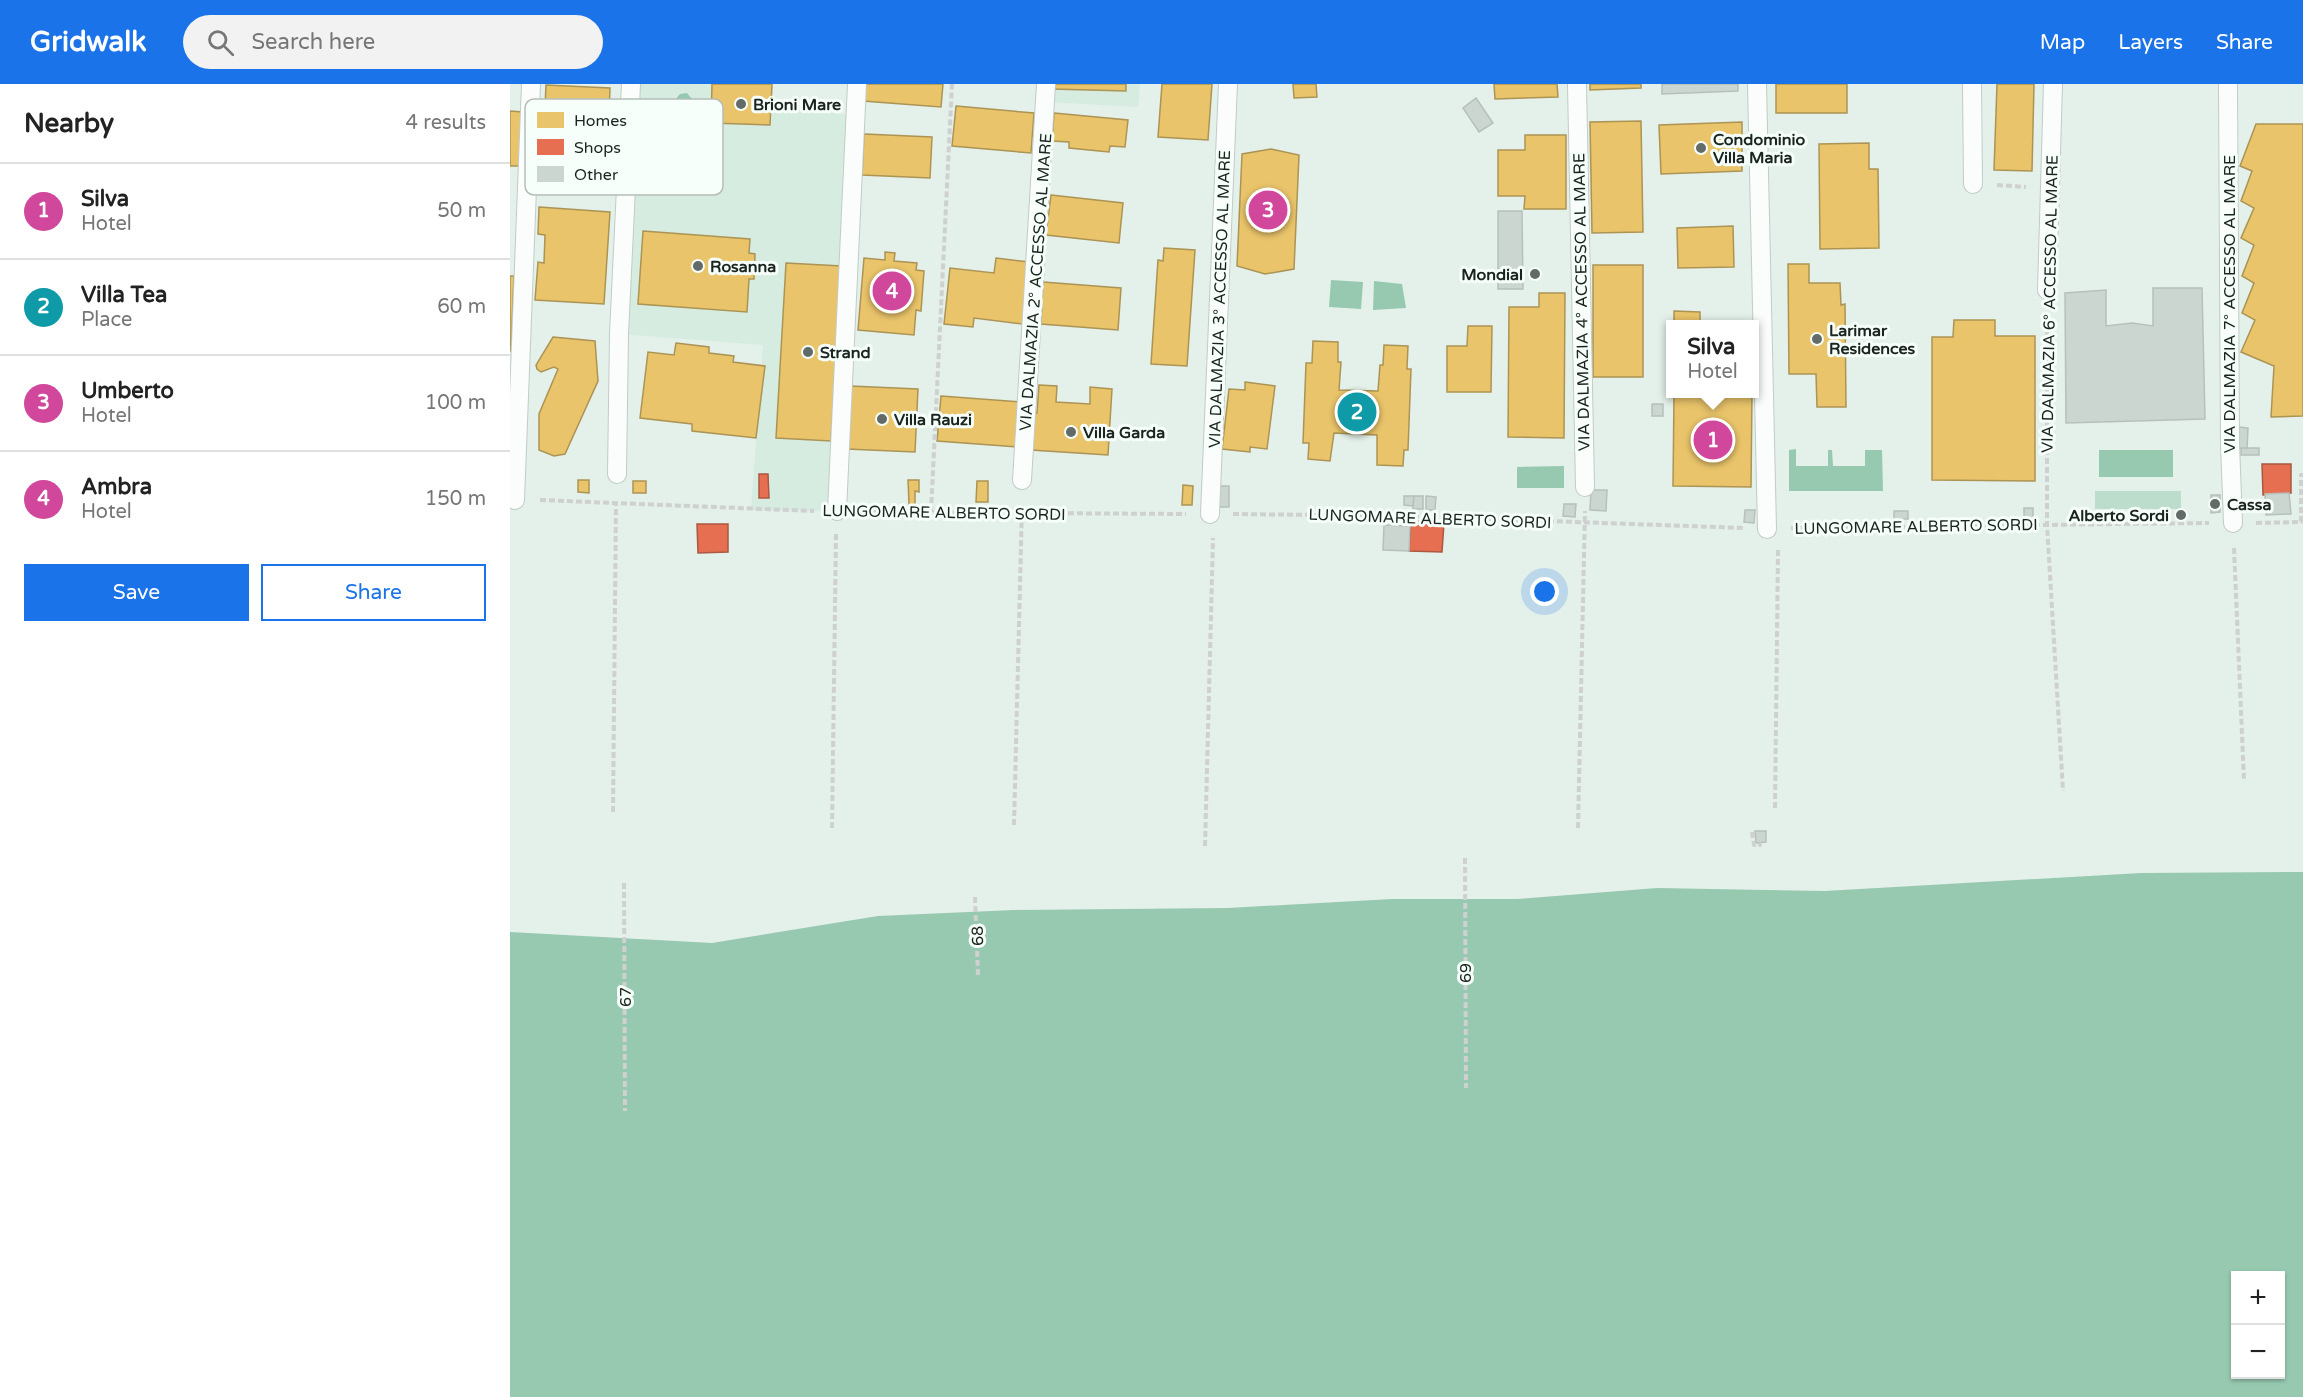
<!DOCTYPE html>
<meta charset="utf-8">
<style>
:root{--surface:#fff;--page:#f2f2f2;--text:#222;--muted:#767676;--line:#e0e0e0;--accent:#1a73e8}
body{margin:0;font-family:"Varela Round",sans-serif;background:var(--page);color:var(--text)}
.controls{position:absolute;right:18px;bottom:18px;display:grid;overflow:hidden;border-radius:0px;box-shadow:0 2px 4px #0004}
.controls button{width:54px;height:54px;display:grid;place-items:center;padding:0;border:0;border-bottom:2px solid var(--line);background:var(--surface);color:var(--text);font:30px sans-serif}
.you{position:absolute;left:1035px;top:508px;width:21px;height:21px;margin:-15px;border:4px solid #fff;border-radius:50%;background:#1a73e8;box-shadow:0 0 0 9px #1a73e833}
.badge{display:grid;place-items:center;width:39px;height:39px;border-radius:50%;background:var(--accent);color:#fff;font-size:20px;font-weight:700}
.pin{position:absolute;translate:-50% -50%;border:3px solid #fff;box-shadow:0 2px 6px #0006}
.popup{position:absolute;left:1156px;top:236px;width:93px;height:78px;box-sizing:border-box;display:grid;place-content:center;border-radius:0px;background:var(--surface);filter:drop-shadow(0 2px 4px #0005);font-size:20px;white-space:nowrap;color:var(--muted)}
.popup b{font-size:22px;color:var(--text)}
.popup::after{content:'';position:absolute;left:50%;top:100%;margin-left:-12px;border:12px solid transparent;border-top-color:var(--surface)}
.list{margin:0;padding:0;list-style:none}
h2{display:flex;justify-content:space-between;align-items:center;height:78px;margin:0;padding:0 24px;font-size:26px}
h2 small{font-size:20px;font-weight:400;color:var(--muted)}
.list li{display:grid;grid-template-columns:39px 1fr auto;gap:18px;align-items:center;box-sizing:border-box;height:96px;padding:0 24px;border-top:2px solid var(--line)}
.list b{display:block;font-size:22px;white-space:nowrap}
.list p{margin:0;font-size:20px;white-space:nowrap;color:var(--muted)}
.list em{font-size:20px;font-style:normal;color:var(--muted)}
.actions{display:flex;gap:12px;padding:18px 24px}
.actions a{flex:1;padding:14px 0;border:2px solid var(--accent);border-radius:0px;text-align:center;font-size:21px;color:var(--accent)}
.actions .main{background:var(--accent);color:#fff}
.icon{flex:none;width:33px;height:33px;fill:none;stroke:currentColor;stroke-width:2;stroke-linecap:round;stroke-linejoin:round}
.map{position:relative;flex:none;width:1793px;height:1313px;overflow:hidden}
header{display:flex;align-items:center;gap:36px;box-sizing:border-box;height:84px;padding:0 30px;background:var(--accent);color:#fff}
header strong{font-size:28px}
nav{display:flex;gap:33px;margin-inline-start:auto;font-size:21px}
.search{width:420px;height:54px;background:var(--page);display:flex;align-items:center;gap:15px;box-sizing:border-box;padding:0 21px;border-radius:33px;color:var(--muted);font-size:22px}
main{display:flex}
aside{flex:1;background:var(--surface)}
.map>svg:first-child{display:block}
</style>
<header>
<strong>Gridwalk</strong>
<div class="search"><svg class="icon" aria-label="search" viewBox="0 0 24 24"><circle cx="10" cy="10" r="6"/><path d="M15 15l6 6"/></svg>Search here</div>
<nav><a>Map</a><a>Layers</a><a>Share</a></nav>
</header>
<main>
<aside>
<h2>Nearby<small>4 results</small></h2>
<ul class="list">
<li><span class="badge" style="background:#d1479c">1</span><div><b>Silva</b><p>Hotel</p></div><em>50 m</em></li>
<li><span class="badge" style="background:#0f9aa8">2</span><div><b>Villa Tea</b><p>Place</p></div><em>60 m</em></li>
<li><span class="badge" style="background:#d1479c">3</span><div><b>Umberto</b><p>Hotel</p></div><em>100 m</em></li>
<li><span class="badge" style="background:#d1479c">4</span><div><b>Ambra</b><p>Hotel</p></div><em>150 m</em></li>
</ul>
<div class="actions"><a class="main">Save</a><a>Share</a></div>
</aside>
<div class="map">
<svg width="1793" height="1313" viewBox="0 0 1793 1313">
<rect width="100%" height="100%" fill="#e4f0ea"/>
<g fill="#d6ece0">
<polygon points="121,0 263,0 263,21 346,32 327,427 241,426 253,261 109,250"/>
<polygon points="536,0 630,0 628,23 536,18"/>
</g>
<rect fill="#bcdccc" x="1585" y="407" width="86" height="18"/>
<g fill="#97c9b1" fill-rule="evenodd">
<path d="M177,9L182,15V52L188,54L189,58L188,62L182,64L166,60C158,52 161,18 170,10Z"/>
<polygon points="821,196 853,198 851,225 819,223"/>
<polygon points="864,197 892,200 896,224 863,226"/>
<polygon points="1286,365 1286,382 1318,382 1318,366 1322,366 1323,382 1355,382 1355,366 1372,366 1373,407 1279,407 1279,366"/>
<rect x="1589" y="366" width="74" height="27"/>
<polygon points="1054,382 1054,404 1007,404 1007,383"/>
<path d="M1793,788V1313H0V848L202,859L368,832L504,826L718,824L882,815H1008L1147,804L1315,807L1631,789ZM1726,1192H1770V1290H1726Z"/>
</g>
<g fill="#e9c46a" stroke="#ac9454" stroke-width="1.5">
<polygon points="202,0 262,0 260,41 201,39"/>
<polygon points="355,0 433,0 431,23 353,17"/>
<polygon points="542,0 616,0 616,7 541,5"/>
<polygon points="652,0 702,0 698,56 648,53"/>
<polygon points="783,0 806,0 807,13 784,14"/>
<polygon points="984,0 1047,0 1048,13 985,15"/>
<polygon points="1080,0 1131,0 1131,4 1080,6"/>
<rect x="1266" y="0" width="71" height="29"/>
<polygon points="1487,0 1524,0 1522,87 1484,86"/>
<polygon points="36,1 100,4 97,94 32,91"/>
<polygon points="446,22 524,29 521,69 442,62"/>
<polygon points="0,27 13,28 10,82 0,82"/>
<polygon points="544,29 618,36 615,63 600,62 599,68 559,64 559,58 542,57"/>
<polygon points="1131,37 1133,148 1082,149 1080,38"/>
<polygon points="1232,38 1232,87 1151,90 1149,41"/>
<polygon points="1746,40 1793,40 1793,332 1761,333 1764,282 1731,268 1745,236 1732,229 1744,199 1732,192 1744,161 1731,154 1744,124 1731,117 1742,87 1730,82"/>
<polygon points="354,50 422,53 420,94 352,91"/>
<polygon points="1015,51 1056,51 1056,125 1014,125 1015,112 988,112 988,66 1015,66"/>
<polygon points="1359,59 1359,85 1368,85 1369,164 1310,165 1309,60"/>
<polygon points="761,65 789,71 784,185 755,190 727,182 732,70"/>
<polygon points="541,111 613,119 609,159 536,151"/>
<polygon points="29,123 100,128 94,220 25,216 28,178 34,179 35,151 28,150"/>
<polygon points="1223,142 1224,183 1168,184 1167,144"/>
<polygon points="133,147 240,155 239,169 245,170 244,195 239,195 237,228 128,220"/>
<polygon points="654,164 685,166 677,282 641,280 648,176 653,177"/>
<polygon points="375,168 385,169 384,177 407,179 406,186 414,187 411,227 406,226 404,251 348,246 354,174 375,176"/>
<polygon points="486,174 519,178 513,240 464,234 463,243 434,240 440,184 484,189"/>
<polygon points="276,179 331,182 321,357 266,354"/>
<polygon points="1278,180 1299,180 1299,199 1330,199 1331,221 1335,220 1336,323 1307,323 1306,290 1279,290"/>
<rect x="1083" y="181" width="50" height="112"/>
<polygon points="0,192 4,192 1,267 0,267"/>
<polygon points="533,198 611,204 608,246 531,240"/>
<polygon points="1029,209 1055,209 1054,354 998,353 999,223 1029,223"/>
<polygon points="1164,227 1190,228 1190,240 1164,240"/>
<polygon points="1444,236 1485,236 1485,252 1525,252 1525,397 1422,396 1422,253 1443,253"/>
<polygon points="958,242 982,242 981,308 937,308 937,262 957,262"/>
<polygon points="43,253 85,257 88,297 55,370 44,372 29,366 29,330 48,285 44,283 31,288 27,285 26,281"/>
<polygon points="803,257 828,258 828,278 831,278 829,306 868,307 870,281 873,281 874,261 898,262 897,285 901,285 898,366 894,366 893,382 867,381 867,351 824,349 820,377 798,375 799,359 793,359 796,279 802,279"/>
<polygon points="166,259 199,263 199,269 224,272 223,278 255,282 246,354 182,347 182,340 130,334 138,268 164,271"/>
<polygon points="735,298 765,302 757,365 740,363 740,368 712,365 719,305 735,306"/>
<polygon points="529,301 547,302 546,318 580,320 580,303 602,305 598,371 521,366 524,329 527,329"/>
<polygon points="340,302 408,305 405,368 337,365"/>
<polygon points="1164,310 1242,310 1241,403 1163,402"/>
<polygon points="431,312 512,318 509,363 427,357"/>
<polygon points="68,396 79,396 79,409 68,408"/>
<polygon points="398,396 409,396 409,408 405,407 405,420 399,420"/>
<rect x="123" y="397" width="13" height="12"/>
<polygon points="467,397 478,397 478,418 466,418"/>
<polygon points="673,401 683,402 682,421 672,421"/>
</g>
<g fill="#e76f51" stroke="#aa5842" stroke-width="1.5">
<polygon points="1752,380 1781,380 1781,409 1753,411"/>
<polygon points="249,390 258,390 259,414 249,414"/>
<polygon points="901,437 934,439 932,468 899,467"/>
<polygon points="187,440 218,440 218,468 188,469"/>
</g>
<g fill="#cbd6d0" stroke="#b7c0bb" stroke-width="1.5">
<polygon points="1152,0 1228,0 1228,7 1152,10"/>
<polygon points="966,14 983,39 969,48 953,24"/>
<polygon points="988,127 1012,127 1013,205 988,205"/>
<polygon points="1643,204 1692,204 1695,335 1556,339 1555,209 1596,206 1596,242 1622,239 1643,242"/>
<rect x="1142" y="320" width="11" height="12"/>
<polygon points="1729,343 1738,344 1737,365 1728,364"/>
<rect x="1731" y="364" width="18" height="7"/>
<rect x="704" y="402" width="15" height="21"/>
<polygon points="1081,406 1097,406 1096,427 1080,426"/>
<polygon points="1779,409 1781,430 1756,431 1755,410"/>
<polygon points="1701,411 1710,411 1710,428 1701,429"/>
<polygon points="894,412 904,412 903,422 894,421"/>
<polygon points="904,412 913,412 913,425 903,425"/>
<polygon points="916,412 926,413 925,426 916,426"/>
<polygon points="1054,420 1066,420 1065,433 1053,432"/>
<rect x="1514" y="424" width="9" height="12"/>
<polygon points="1235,426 1245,426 1244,439 1234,438"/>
<rect x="1384" y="427" width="14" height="8"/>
<polygon points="874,441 900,442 899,467 873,466"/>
<polygon points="1245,747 1256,747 1256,758 1246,759"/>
</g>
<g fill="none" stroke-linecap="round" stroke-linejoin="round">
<defs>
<g id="service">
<polyline points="1067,0 1075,403"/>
<polyline points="1247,0 1257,445"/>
<polyline points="1462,0 1463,100"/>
<polyline points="1718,0 1720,360 1723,439"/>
<polyline points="1537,206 1543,0"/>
<polyline points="107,390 109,250 121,0"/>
<polyline points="512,396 536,0"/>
<polyline points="5,416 21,0"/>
<polyline points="327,427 347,0"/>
<polyline points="700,430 718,0"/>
</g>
</defs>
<use href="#service" stroke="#c1ccc6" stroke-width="20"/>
<g stroke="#ced1d0" stroke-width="4" stroke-dasharray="6 3" stroke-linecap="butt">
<polyline points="1487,101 1516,103"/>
<polyline points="1537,230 1537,441 1553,707"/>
<polyline points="30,416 304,427"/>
<polyline points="351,428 676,430"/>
<polyline points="421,428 442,0"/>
<polyline points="723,430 897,432 1234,444"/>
<polyline points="1746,439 1791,438 1791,391 1793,391"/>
<polyline points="1281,444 1699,439"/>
<polyline points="1724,464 1734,697"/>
<polyline points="1265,724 1268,466"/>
<polyline points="103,728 106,418"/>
<polyline points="504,741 512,421"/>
<polyline points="322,744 326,449"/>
<polyline points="1068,744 1075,427"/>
<polyline points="1242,748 1244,761 1250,761 1249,759"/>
<polyline points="695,762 703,454"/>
<polyline points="955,774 956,1004"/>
<polyline points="114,799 115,1027"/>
<polyline points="465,813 468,891"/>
</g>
<use href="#service" stroke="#fbfdfc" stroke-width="18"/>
</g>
<g fill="#626b67" stroke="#f6fffa" stroke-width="2">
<circle cx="231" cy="20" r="6"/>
<circle cx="1191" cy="64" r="6"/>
<circle cx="188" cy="182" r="6"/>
<circle cx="1025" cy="190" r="6"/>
<circle cx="1307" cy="255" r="6"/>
<circle cx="298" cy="268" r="6"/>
<circle cx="372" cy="335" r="6"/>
<circle cx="561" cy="348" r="6"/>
<circle cx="1705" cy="420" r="6"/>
<circle cx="1671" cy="431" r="6"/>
</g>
<g text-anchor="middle" stroke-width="6" stroke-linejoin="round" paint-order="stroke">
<g font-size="16" font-weight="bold" fill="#1c2420" stroke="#f6fffa" text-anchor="start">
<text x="243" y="26">Brioni Mare</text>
<text x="1203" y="61">Condominio<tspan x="1203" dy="18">Villa Maria</tspan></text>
<text x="200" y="188">Rosanna</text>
<text x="1013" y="196" text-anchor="end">Mondial</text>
<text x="1319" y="252">Larimar<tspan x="1319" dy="18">Residences</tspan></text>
<text x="310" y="274">Strand</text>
<text x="384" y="341">Villa Rauzi</text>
<text x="573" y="354">Villa Garda</text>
<text x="1717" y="426">Cassa</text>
<text x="1659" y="437" text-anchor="end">Alberto Sordi</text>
</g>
<g font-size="16" fill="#1c2420" stroke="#f6fffa">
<text transform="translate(525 198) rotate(-86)" y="6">VIA DALMAZIA 2° ACCESSO AL MARE</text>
<text transform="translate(709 215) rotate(-88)" y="6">VIA DALMAZIA 3° ACCESSO AL MARE</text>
<text transform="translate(1071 218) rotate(-91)" y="6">VIA DALMAZIA 4° ACCESSO AL MARE</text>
<text transform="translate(1539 220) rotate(-89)" y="6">VIA DALMAZIA 6° ACCESSO AL MARE</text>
<text transform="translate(1719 220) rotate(-90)" y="6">VIA DALMAZIA 7° ACCESSO AL MARE</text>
<text transform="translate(434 428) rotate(1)" y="6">LUNGOMARE ALBERTO SORDI</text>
<text transform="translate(920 434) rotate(2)" y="6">LUNGOMARE ALBERTO SORDI</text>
<text transform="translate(1406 442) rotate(-1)" y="6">LUNGOMARE ALBERTO SORDI</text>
<text transform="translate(467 852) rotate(-92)" y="6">68</text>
<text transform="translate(955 889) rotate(-90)" y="6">69</text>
<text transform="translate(115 913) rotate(-90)" y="6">67</text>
</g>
</g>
<rect x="15" y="15" width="198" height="96" rx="9" fill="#f6fffa" stroke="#b5bdb9" stroke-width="1.5"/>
<rect x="27" y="28" width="27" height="16" fill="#e9c46a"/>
<rect x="27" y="55" width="27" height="16" fill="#e76f51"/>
<rect x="27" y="82" width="27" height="16" fill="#cbd6d0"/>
<g font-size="16" fill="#1c2420">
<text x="64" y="42">Homes</text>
<text x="64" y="69">Shops</text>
<text x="64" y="96">Other</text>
</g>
</svg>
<div class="controls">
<button>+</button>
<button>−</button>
</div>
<div class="you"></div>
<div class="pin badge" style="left:1203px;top:356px;background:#d1479c">1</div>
<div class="popup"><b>Silva</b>Hotel</div>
<div class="pin badge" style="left:847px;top:328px;background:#0f9aa8">2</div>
<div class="pin badge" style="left:758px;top:126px;background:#d1479c">3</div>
<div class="pin badge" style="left:382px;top:207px;background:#d1479c">4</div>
</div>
</main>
